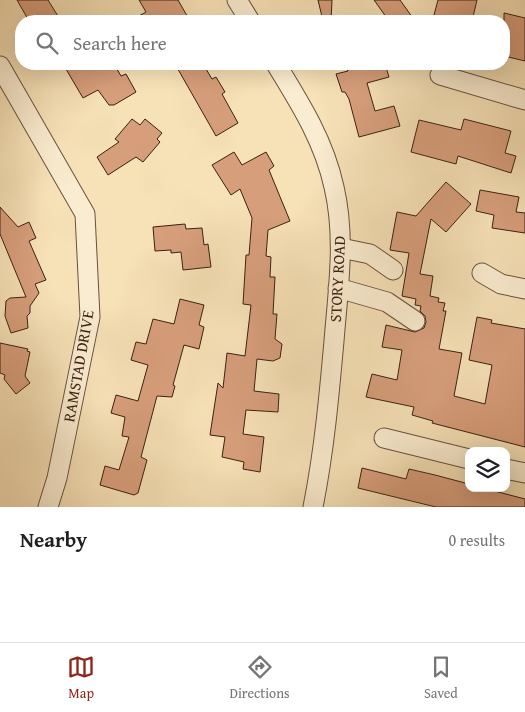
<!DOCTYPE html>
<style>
:root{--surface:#fff;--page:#f6f6f6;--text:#202124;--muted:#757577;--line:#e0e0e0;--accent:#8f2418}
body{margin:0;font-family:"Gentium Book Plus",serif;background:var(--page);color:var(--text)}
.controls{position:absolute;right:15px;bottom:15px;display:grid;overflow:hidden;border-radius:10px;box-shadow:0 5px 20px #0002}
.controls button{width:45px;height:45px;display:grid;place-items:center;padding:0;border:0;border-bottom:1px solid var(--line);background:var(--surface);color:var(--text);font:25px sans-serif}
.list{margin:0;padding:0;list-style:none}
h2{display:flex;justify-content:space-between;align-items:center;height:65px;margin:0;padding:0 20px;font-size:21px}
h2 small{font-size:16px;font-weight:400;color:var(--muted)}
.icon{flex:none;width:28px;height:28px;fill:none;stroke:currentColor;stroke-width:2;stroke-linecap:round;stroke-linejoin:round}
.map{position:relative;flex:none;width:525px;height:507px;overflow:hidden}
.search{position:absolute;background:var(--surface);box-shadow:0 5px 20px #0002;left:15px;right:15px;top:15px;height:55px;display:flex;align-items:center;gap:12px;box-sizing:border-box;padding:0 18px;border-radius:20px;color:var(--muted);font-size:19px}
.sheet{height:135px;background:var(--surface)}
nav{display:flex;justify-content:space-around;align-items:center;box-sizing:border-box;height:70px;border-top:1px solid var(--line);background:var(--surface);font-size:14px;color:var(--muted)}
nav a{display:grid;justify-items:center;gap:2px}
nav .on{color:var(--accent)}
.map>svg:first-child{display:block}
</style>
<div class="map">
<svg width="525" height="507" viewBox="0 0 525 507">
<rect width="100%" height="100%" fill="#f7e1b7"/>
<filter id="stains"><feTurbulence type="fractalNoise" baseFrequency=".004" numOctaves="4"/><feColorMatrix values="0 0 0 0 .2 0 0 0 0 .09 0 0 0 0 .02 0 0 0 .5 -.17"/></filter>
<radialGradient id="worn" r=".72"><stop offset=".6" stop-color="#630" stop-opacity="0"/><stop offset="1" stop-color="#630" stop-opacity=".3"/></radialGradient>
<g fill="#d79e7b" stroke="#3a2113">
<polygon points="17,0 48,0 61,21 29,21"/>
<polygon points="139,0 178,0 190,21 130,21 146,12"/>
<polygon points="318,0 332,0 331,21 323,21"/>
<polygon points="374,0 400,0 415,21 389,21"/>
<polygon points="438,0 477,0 472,21 459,21 434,15"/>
<polygon points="504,13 525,18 525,61 504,56"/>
<polygon points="63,64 114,64 121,76 126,74 136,92 114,105 109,105 98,90 83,98"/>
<polygon points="175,64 203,64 212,79 216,77 225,92 222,94 238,123 216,136"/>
<polygon points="353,64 385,64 389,77 367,83 375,111 394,106 400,126 359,137 349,99 345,92 342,92 336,74 348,71 346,66"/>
<polygon points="132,119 140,125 145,119 162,133 157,139 160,142 143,162 136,157 108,175 97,157 119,142 115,139"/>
<polygon points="464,119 511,131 505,153 516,156 511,173 458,156 456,164 411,152 419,120 461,130"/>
<polygon points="234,152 242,165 266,152 274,166 269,170 290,221 268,230 266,256 271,257 270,277 275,277 273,314 277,314 275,339 282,344 280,358 273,361 257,359 254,391 279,394 278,412 246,410 243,434 264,437 260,472 243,469 244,462 222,457 225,437 210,435 218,383 223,388 227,353 245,356 251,305 243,304 246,255 249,255 252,218 240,189 231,195 212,165"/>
<polygon points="446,182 471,204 446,232 431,219 420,274 433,276 430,296 439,298 438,302 445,303 443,311 446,311 439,349 462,353 454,396 485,404 492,365 469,360 477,317 492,320 491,323 525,329 525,447 432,423 433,421 412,415 414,407 366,397 372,374 397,380 402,350 382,347 386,325 415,332 424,328 426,322 425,316 420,311 421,306 415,305 416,299 402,296 409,253 390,250 397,212 416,216"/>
<polygon points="480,190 519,197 516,212 525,213 525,233 492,228 494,215 476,211"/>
<polygon points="0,207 18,227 29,222 36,238 29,241 46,280 35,284 39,293 30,306 30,313 27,316 28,328 11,333 5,316 6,301 10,298 26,297 0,234"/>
<polygon points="185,224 186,229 202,228 204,245 208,244 211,267 183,270 181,252 171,253 171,250 155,251 153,227"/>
<polygon points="180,299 204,305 199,325 204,327 199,349 184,345 173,385 175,386 172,397 157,396 141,457 147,460 138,493 134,495 100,485 105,466 119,470 129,437 122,436 125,417 111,413 116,395 138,401 148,365 131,360 136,342 146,344 153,319 174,324"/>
<polygon points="0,343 28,349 27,351 30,352 25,376 30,383 16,394 4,379 5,375 0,373"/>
<polygon points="362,468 406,479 409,469 435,475 469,484 469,488 483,488 525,499 525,507 436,507 403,499 358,488"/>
</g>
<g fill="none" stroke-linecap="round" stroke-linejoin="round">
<defs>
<g id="minor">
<polyline points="237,0 250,21"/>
<path d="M276,64C300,103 324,141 334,187C346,238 338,290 334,341C329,397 324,452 313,507"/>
<polyline points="0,66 85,214 90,317 57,478 48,507"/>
<polyline points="440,75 525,100"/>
<polyline points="341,248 370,254 393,270"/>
<polyline points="482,273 501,284 525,289"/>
<polyline points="338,288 387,302 415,321"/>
<polyline points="384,438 469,459"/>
<polyline points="506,469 525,473"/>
</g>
</defs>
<use href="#minor" stroke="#69513c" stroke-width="21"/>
<use href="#minor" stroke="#faecd0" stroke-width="19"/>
</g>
<g text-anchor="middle" stroke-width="4" stroke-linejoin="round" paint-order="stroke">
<g font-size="16" fill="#3a2113" stroke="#faecd0">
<text transform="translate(337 279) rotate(-87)" y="6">STORY ROAD</text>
<text transform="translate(78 366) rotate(-80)" y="6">RAMSTAD DRIVE</text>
</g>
</g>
<rect width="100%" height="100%" filter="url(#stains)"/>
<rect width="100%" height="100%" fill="url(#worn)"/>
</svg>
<div class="controls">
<button><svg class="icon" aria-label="layers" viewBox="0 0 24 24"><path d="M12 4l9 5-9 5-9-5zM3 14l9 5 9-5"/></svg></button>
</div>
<div class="search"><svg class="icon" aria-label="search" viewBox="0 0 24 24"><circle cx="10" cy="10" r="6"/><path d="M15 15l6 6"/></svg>Search here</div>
</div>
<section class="sheet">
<h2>Nearby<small>0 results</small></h2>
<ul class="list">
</ul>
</section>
<nav>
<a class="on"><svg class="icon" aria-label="map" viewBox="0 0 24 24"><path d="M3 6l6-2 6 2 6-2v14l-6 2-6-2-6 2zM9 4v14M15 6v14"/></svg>Map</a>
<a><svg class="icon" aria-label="directions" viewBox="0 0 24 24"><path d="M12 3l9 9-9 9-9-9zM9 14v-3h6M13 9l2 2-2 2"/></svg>Directions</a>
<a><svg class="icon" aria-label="saved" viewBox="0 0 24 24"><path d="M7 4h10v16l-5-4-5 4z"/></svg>Saved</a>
</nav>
